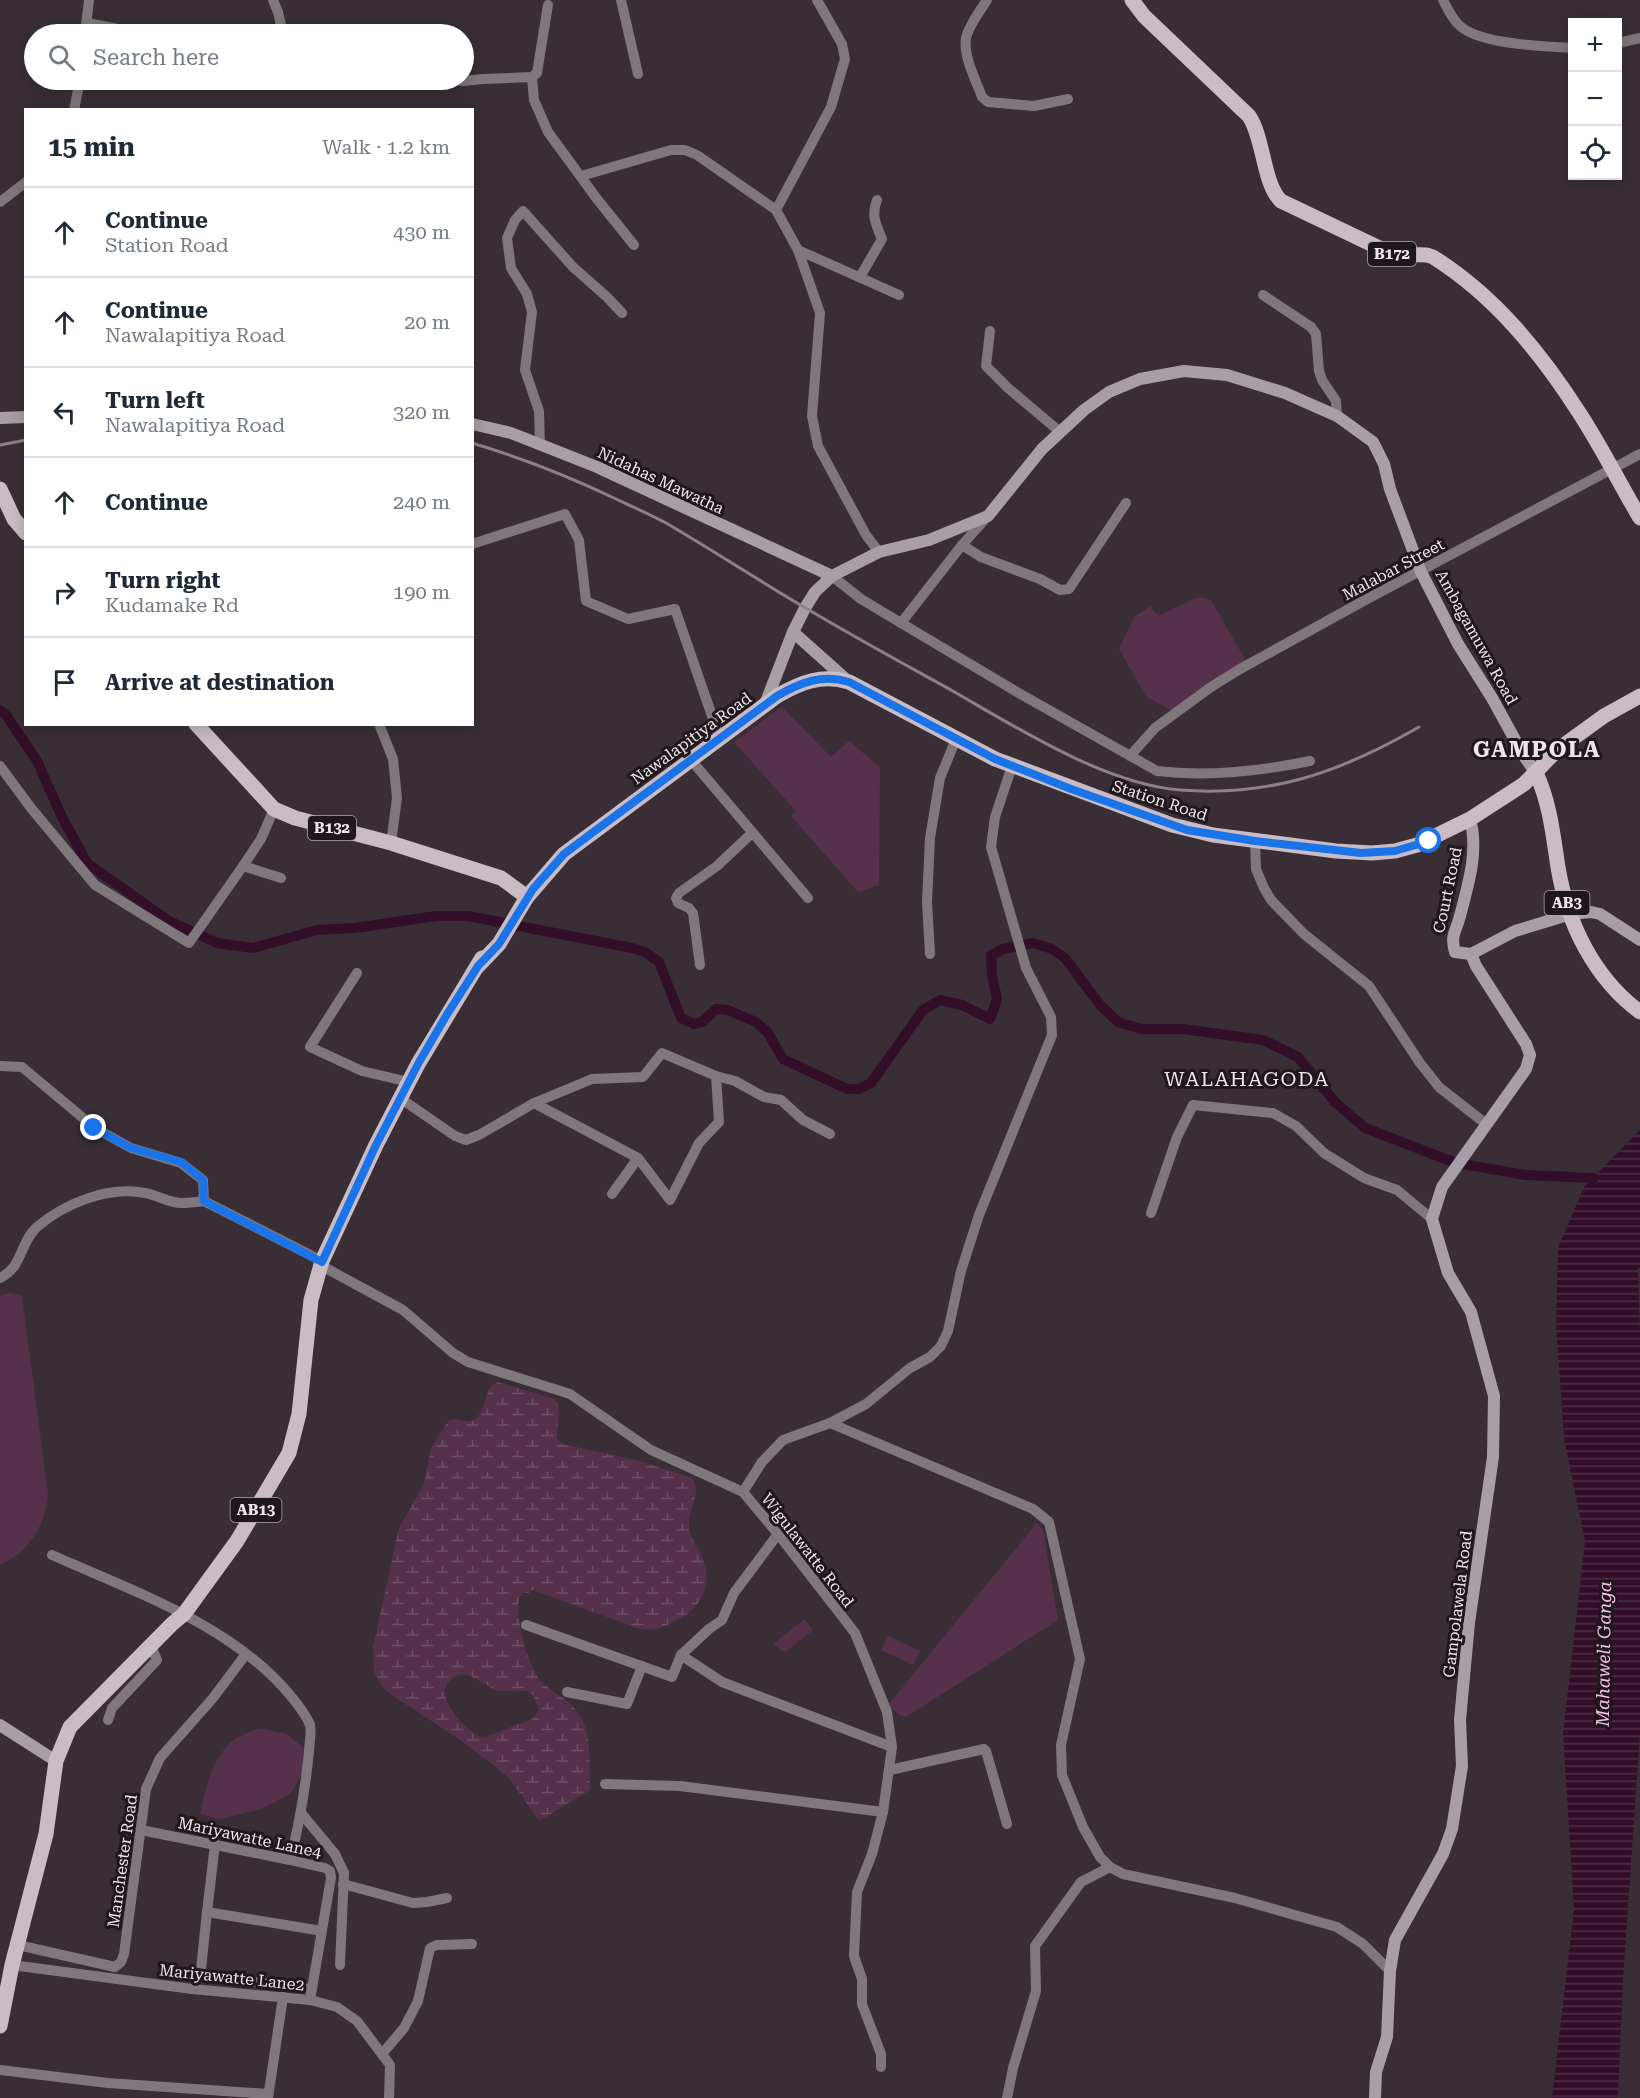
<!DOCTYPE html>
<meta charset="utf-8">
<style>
:root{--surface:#fff;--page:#f2f2f3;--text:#1f2937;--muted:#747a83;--line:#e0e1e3}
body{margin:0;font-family:"Roboto Serif",serif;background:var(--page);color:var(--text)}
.controls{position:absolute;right:18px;top:18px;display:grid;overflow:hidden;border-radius:0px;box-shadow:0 3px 15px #0003}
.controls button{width:54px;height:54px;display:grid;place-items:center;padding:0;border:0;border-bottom:2px solid var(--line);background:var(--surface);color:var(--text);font:30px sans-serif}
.stop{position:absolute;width:18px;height:18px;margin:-14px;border:4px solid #1a73e8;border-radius:50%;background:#fff}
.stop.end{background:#1a73e8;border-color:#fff;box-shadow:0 2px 6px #0008}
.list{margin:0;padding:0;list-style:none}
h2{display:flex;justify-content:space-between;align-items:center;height:78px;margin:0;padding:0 24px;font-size:26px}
h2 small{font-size:20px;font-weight:400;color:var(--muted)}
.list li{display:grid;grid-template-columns:39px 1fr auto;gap:18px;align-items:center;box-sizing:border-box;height:90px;padding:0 24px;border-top:2px solid var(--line)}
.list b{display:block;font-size:22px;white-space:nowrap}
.list p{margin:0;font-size:20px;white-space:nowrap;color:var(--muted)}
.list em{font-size:20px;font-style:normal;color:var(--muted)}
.icon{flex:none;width:33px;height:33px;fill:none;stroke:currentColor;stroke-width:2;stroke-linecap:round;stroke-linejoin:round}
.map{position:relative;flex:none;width:1640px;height:2098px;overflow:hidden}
.search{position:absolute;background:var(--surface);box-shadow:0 3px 15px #0003;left:24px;top:24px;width:450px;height:66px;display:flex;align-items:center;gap:15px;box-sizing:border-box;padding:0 21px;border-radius:33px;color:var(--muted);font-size:22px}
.panel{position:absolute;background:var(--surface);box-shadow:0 3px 15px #0003;left:24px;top:108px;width:450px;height:618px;border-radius:0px}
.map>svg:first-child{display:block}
</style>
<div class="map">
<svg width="1640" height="2098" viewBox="0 0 1640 2098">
<defs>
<pattern id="wetland-marsh" width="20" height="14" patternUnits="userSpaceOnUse" patternTransform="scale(1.5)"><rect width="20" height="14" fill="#56314b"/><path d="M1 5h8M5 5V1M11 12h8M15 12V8" fill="none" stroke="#6f4f65"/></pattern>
<pattern id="water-rules" width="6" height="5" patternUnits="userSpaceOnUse" patternTransform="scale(1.5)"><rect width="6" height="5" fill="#320e29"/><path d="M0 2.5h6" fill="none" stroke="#503148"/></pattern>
</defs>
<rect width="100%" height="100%" fill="#3a2e36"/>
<path fill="url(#wetland-marsh)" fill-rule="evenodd" d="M497,1382L555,1399L559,1407L557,1438L562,1444L636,1460L692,1478C703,1494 687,1510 689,1527C690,1538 698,1547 702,1557C713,1584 703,1606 679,1619C666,1626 655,1632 640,1629L533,1590L528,1593H522C510,1606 529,1667 540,1680C552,1693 572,1700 581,1717C592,1738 589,1766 590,1790L539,1821L510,1779L492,1764L456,1737L390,1694L382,1686L374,1672L373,1647L399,1528L424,1484L431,1448L449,1420C457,1417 467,1424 474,1420C487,1412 483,1388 497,1382ZM461,1674L471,1676L497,1691H529L534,1697L539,1710L532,1719L488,1736L480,1737C461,1726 424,1687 461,1674Z"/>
<g fill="#56314b">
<polygon points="1198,597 1211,600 1246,661 1172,711 1146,696 1119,649 1134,617 1150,606 1158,616"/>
<polygon points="782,707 831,757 849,741 880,767 879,885 858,892 791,816 796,811 734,742"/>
<path d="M9,1293L22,1296L48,1495C45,1526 29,1552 0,1565V1296Z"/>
<polygon points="1036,1524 1043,1530 1058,1620 906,1717 900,1715 888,1705"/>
<polygon points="805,1619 813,1630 785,1652 773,1644"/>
<polygon points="888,1636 920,1651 913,1665 881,1650"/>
<path d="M258,1728L287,1734L307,1751L300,1778L290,1794L261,1809L220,1819L200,1814C206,1788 211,1760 232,1741C239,1736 250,1732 258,1728Z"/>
</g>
<polygon fill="url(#water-rules)" points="1640,1130 1640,1267 1638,1269 1640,1333 1640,1733 1623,1981 1618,2098 1552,2098 1574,1909 1563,1734 1585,1541 1564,1439 1556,1324 1558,1248 1584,1187"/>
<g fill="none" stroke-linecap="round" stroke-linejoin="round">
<polyline stroke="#320e29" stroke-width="10" points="0,710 6,715 37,761 62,817 87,863 169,921 217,943 253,948 317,930 355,928 436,916 468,916 632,948 645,952 659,962 681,1018 694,1024 702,1022 716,1009 728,1010 756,1022 768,1033 783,1059 847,1089 859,1089 871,1083 923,1010 940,1000 962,1005 990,1019 997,999 992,975 991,955 1003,949 1033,943 1052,949 1065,958 1100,1005 1118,1022 1141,1029 1183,1029 1263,1040 1298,1057 1335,1102 1365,1128 1456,1163 1526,1175 1594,1178"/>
<g stroke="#7e777b" stroke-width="10">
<polyline points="273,0 278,12 283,34"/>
<polyline points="621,0 638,74"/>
<polyline points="817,0 842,44 845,59 831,107 776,210 798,250 820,313 812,416 818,446 866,535 879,552"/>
<path d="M987,0C980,11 969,25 966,38C963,57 976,80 982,97L988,102L1034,106L1068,99"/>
<path d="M1443,0C1447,8 1452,18 1458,24C1477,45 1545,46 1572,48"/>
<polyline points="87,23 144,34"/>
<polyline points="85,34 89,0"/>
<polyline points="1618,43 1640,38"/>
<polyline points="532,77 534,100 548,132 597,199 634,245"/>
<polyline points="458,80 463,81 483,79 532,77 537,73 548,5"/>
<polyline points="74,110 80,80"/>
<polyline points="581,176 671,150 685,150 697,155 776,210"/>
<polyline points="0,202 26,182"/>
<polyline points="798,250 899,295"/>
<path d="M860,277L882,239C876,225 871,215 877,200"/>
<polyline points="1263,295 1311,327 1316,334 1319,371 1322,380 1336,401 1337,416"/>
<polyline points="990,331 986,366 1008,388 1059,431"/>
<polyline points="540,445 539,411 525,370 532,312 527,294 511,268 507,238 515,220 523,211 573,267 607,297 622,313"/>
<polyline points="472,544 565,514 579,540 586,601 628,619 675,609 720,739"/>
<polyline points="962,545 981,557 1040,579 1060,590 1069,589 1126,503"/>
<polyline points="832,576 861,599 901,623 962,545 988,516"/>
<path d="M901,623L1017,692L1157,771C1207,777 1261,771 1310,761"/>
<polyline points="379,724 393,759 397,798 391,843"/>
<polyline points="1130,756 1155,728 1211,687 1240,669 1367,599 1640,454"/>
<polyline points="691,760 808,898"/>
<polyline points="0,766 31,808 95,885 189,943 243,866"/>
<polyline points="274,809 261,839 243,866 281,878"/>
<polyline points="1255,841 1256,869 1264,888 1271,900 1304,934 1369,986 1420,1063 1439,1087 1486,1124"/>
<polyline points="930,954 927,902 930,838 940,778 956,739"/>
<polyline points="700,965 693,913 689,908 678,903 676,898 679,893 717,866 752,833"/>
<polyline points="357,973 310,1047 362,1071 409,1082"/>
<polyline points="0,1066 22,1067 95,1128 131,1148 181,1163 203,1180 204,1201"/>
<polyline points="400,1098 455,1136 466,1140 479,1135 534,1103 592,1079 643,1077 662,1053 716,1076 735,1081 764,1097 781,1100 803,1120 830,1134"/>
<polyline points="534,1103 638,1158"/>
<polyline points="612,1194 638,1158 670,1200 699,1143 719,1122 716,1076"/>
<polyline points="204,1201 322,1261"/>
<polyline points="1151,1213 1177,1137 1193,1105 1273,1113 1296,1126 1324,1153 1364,1178 1397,1190 1432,1219"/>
<polyline points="322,1266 403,1310 453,1353 468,1362 570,1394 651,1450 743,1492 778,1534 855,1633 887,1712 892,1747 883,1812 872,1854 857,1892 854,1956 862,1979 862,2004 881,2054 881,2067"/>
<path d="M0,1278C23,1267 20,1242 37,1227C65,1203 108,1186 145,1193C157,1195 169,1203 181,1203C188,1203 197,1202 204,1201"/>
<polyline points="830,1423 1033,1509 1049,1522 1080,1659 1061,1745 1062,1775 1083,1827 1100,1857 1110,1867 1123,1874 1235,1898 1337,1927 1363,1944 1390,1971"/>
<polyline points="743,1492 762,1462 783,1440 830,1423 866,1404 910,1368 930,1357 941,1346 948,1331 961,1271 979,1215 1052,1035 1051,1017 1026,968 991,847 995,817 1012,766"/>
<path d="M52,1555C133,1591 232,1625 290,1695C297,1704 306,1714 310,1725C312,1732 309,1744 309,1752C305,1790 300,1823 290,1860"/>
<polyline points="526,1625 672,1677 681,1655 709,1629 722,1620 734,1593 778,1534"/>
<polyline points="681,1655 722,1682 892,1747"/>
<polyline points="567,1692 627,1704 642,1666"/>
<polyline points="108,1720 112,1708 157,1660 151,1646"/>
<polyline points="890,1770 984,1749 986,1751 1007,1824"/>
<polyline points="605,1784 680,1786 883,1812"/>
<polyline points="301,1813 335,1854 344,1873 340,1965"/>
<polyline points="141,1830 290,1860 325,1868 330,1871 331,1878 310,2000"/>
<polyline points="215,1844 207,1912 322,1931"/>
<polyline points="343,1884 413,1903 427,1902 447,1898"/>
<polyline points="207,1912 201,1969 202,1973 214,1977 312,1989"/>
<polyline points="18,1945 115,1967 121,1962 124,1954 146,1789 160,1758 213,1698 246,1654"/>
<polyline points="12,1965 192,1989 310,2000 337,2007 357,2021 390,2065 389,2098"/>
<polyline points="382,2054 404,2028 418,2001 430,1948 437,1945 472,1944"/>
<polyline points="0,2070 108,2083 268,2094"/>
<polyline points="268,2098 283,1997"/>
<polyline points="1007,2098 1013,2068 1036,1991 1035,1946 1081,1882 1110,1867"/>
</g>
<g stroke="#a89ea5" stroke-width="12">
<polyline points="0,418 26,417"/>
<polyline points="472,424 511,433 597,467 832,576"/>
<polyline points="793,632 849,682"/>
<polyline points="764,707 793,632 805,608 815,592 832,576 879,552 929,540 988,516 1042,449 1084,410 1109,392 1140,379 1184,371 1227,375 1285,393 1337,416 1373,442 1384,464 1390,489 1421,572 1458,644 1492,698 1524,756 1536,773"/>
<path d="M1470,819C1479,851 1468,885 1460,916C1456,932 1450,935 1455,952L1471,954L1515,931L1571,914L1591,912L1600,914L1640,940"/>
<polyline points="0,1725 56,1761"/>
<polyline points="1375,2098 1376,2072 1387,2037 1390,1971 1395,1940 1443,1854 1452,1829 1462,1766 1460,1720 1469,1623 1493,1457 1494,1396 1471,1312 1448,1273 1432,1219 1442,1187 1526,1069 1530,1055 1526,1044 1476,966 1471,954"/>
</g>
<g stroke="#c9bcc4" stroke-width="15">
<path d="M1132,0L1144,16L1249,116C1264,138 1263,184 1281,201L1392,254L1427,255L1433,257C1495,296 1541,353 1580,414C1602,448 1620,484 1640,518"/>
<polyline points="0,489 14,519 26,533"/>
<polyline points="196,724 274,809 295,818 391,843 501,878 527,897"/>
<path d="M1536,773C1550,803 1553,835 1558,867C1567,923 1594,978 1640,1012"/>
<path d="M478,966L499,944L527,897L564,854L777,696C801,682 822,674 849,682L995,759L1172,825L1213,835L1336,851L1372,853L1395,851L1417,845L1470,819L1524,784L1557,750L1604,716L1640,696"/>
<polyline points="0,2026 12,1965 46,1834 56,1761 70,1727 172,1624 184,1614 237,1541 289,1453 299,1414 311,1300 322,1261 376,1145 418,1064 482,958"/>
</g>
<g stroke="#8b8187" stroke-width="3">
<path d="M472,443C522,458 568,476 614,498C631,506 649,514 666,523C714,551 761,582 809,610C856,638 904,664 951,690C1016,727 1104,784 1180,790C1271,797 1341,772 1419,727"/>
<polyline points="0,445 26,440"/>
</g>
</g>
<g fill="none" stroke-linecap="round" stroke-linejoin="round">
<path stroke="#1a73e8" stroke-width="8" d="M94,1128L131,1148L181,1162L203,1180L204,1201L322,1262L376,1145L418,1064L446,1016L478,966L499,944L533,889L564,854L588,836L777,696C801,682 822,674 849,682L995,759L1071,789L1187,830L1255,841L1361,853L1395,851L1429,841"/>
</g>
<g text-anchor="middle" stroke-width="6" stroke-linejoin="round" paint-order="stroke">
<g fill="#1e181c" stroke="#afa8ac" stroke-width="1.5">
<rect x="1368" y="242" width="48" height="24" rx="4.5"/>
<rect x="308" y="816" width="48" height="24" rx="4.5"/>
<rect x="1544.5" y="891" width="45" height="24" rx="4.5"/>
<rect x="230.5" y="1498" width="51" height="24" rx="4.5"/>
</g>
<g font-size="15" font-weight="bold" fill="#ede5ea">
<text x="1392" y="259">B172</text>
<text x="332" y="833">B132</text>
<text x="1567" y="908">AB3</text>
<text x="256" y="1515">AB13</text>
</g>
<g font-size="16" fill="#ede5ea" stroke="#1e181c">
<text transform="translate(661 480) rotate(25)" y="6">Nidahas Mawatha</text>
<text transform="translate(1393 569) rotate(-28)" y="6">Malabar Street</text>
<text transform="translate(1477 637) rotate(61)" y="6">Ambagamuwa Road</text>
<text transform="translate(691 738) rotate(-36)" y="6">Nawalapitiya Road</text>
<text transform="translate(1160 800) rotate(18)" y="6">Station Road</text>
<text transform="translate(1447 890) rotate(-78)" y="6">Court Road</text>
<text transform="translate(808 1550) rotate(52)" y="6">Wigulawatte Road</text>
<text transform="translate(1457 1604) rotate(-83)" y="6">Gampolawela Road</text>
<text transform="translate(250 1837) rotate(12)" y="6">Mariyawatte Lane4</text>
<text transform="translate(122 1861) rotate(-82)" y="6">Manchester Road</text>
<text transform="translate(232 1977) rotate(6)" y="6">Mariyawatte Lane2</text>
</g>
<g font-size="18" font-style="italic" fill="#fac2e8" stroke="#1e181c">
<text transform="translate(1604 1654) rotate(-89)" y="6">Mahaweli Ganga</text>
</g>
<g font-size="20" letter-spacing="1.5" fill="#ede5ea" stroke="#1e181c">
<text x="1247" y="1086">WALAHAGODA</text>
</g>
<g font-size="22" font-weight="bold" letter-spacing="1.5" fill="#ede5ea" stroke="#1e181c">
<text x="1537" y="757">GAMPOLA</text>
</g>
</g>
</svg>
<div class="controls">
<button>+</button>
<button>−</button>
<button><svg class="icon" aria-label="locate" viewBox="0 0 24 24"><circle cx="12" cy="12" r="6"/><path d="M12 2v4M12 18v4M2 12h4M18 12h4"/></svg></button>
</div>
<div class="stop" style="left:1429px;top:841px"></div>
<div class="stop end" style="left:94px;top:1128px"></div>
<div class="search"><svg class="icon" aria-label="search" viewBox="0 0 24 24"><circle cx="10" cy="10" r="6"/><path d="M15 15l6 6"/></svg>Search here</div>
<section class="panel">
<h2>15 min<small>Walk · 1.2 km</small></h2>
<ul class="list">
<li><svg class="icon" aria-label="ahead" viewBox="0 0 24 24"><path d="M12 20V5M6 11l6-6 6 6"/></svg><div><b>Continue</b><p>Station Road</p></div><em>430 m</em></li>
<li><svg class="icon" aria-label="ahead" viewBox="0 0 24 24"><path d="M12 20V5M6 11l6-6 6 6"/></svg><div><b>Continue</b><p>Nawalapitiya Road</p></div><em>20 m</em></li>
<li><svg class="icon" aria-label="left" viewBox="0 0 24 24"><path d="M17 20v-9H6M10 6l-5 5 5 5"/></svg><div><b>Turn left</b><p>Nawalapitiya Road</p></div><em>320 m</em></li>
<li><svg class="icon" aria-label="ahead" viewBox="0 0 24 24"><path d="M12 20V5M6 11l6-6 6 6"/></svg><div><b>Continue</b></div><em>240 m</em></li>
<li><svg class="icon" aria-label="right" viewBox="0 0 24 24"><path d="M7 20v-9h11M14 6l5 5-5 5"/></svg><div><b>Turn right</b><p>Kudamake Rd</p></div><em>190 m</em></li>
<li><svg class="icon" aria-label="arrive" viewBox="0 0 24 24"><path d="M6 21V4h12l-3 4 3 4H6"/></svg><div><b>Arrive at destination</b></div></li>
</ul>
</section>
</div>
